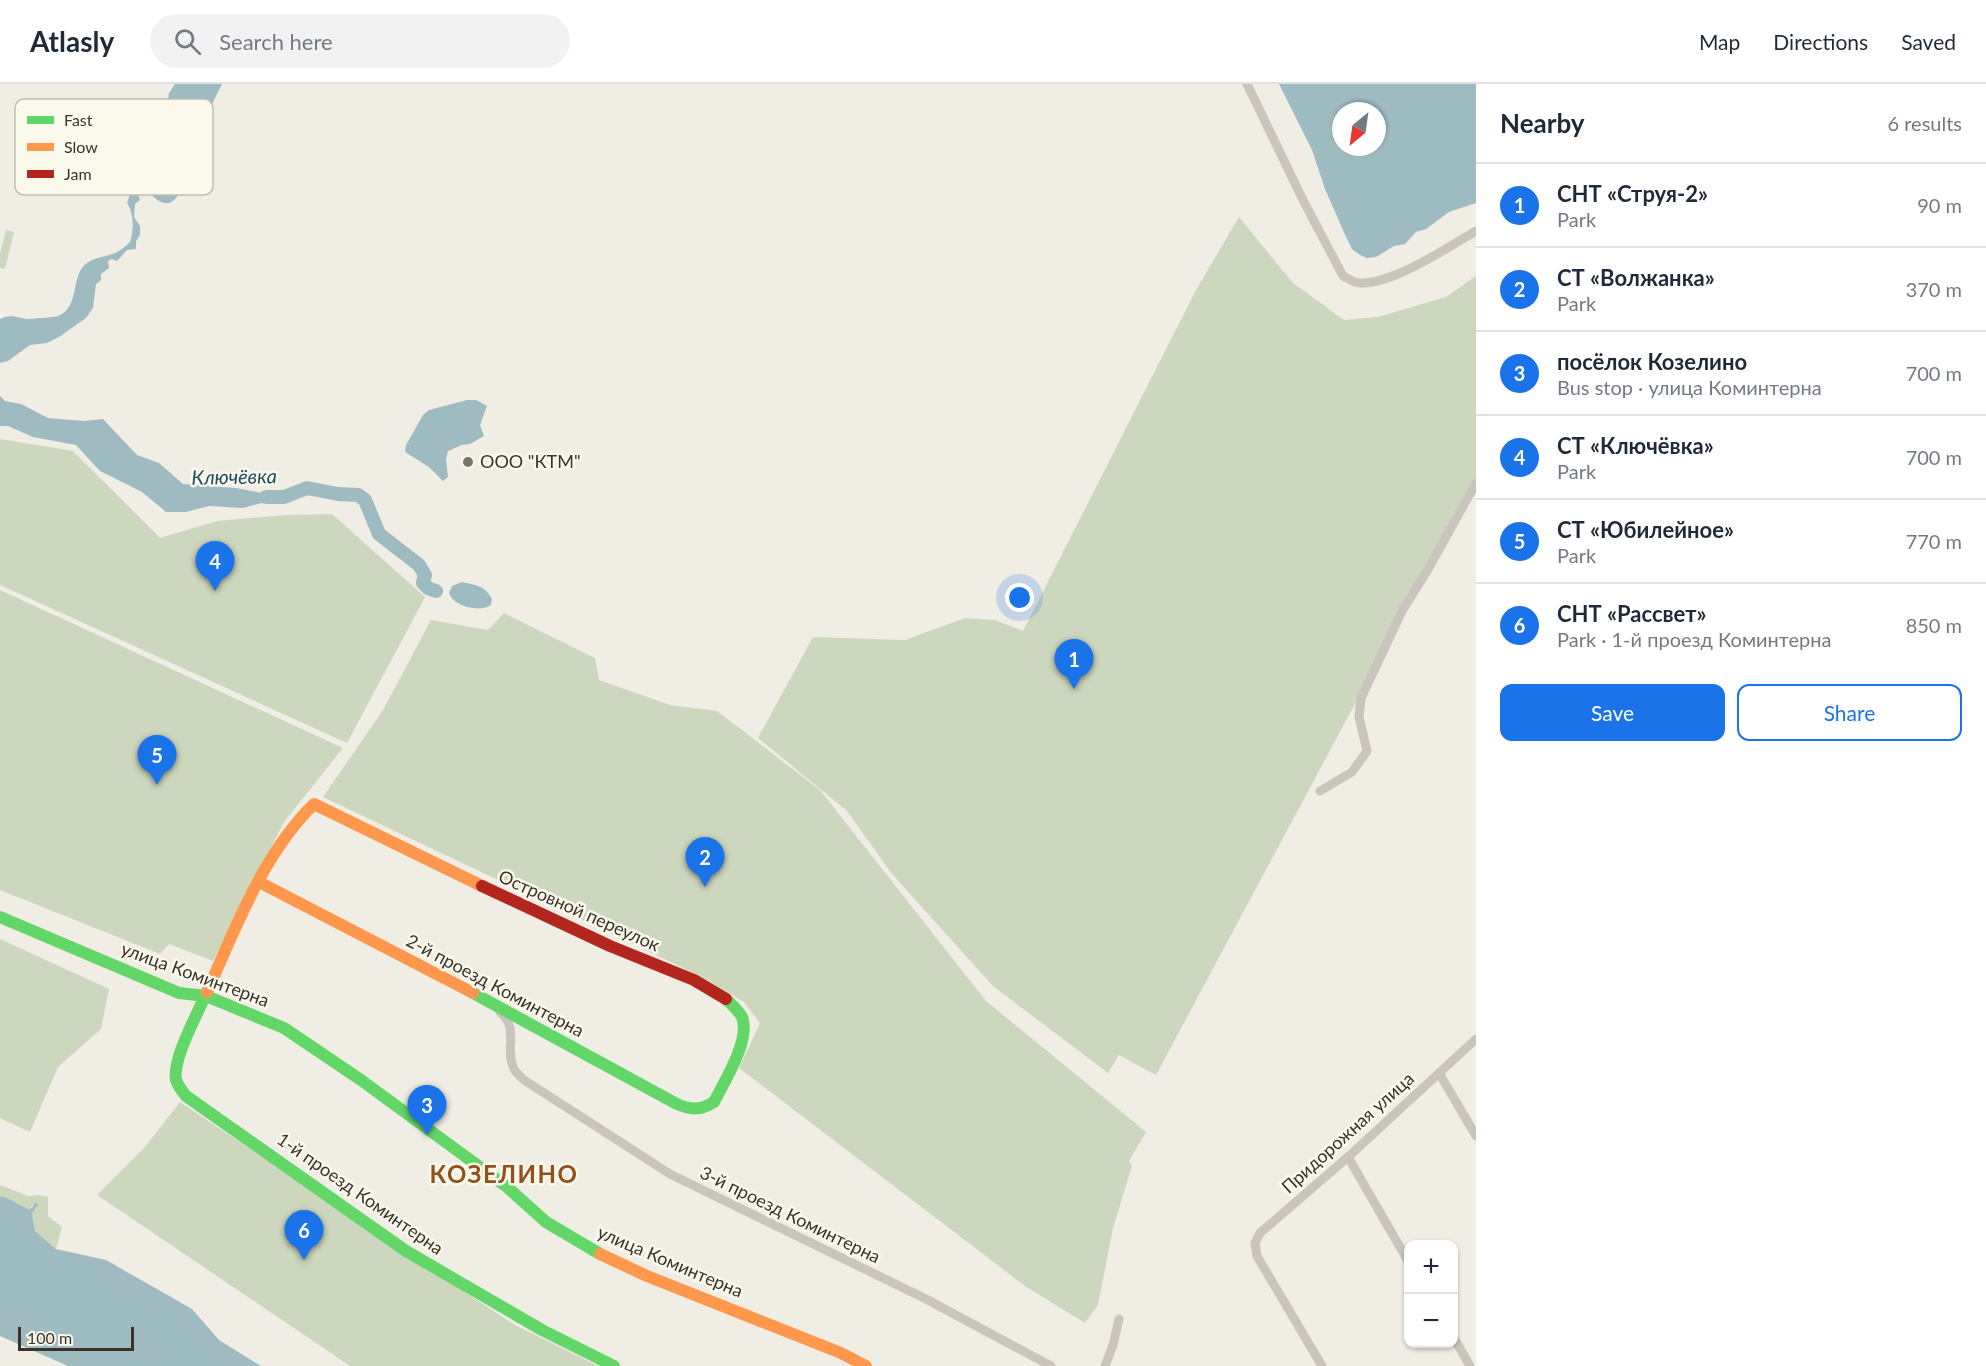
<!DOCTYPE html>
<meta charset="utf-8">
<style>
:root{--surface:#fff;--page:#f2f2f3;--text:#1f2937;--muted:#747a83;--line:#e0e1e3;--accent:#1a73e8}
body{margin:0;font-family:Lato,sans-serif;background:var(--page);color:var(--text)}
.controls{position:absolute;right:18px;bottom:18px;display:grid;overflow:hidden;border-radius:12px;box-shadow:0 2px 4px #0004}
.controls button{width:54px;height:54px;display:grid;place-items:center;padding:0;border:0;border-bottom:2px solid var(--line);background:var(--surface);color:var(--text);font:30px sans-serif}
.compass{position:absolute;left:1332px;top:18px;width:54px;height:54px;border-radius:50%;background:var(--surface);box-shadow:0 2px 4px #0004;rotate:209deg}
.scale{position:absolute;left:18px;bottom:15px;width:116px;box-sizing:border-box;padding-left:6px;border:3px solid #3b332a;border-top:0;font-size:16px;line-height:21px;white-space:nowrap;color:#3b332a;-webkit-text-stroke:4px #fbf8ec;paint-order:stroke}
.you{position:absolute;left:1020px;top:514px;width:21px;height:21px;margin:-15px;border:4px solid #fff;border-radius:50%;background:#1a73e8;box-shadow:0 0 0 9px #1a73e833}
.badge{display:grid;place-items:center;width:39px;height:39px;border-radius:50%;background:var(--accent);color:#fff;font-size:20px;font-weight:700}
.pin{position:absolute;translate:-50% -50px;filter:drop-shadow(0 2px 3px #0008)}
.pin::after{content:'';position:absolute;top:32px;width:21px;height:18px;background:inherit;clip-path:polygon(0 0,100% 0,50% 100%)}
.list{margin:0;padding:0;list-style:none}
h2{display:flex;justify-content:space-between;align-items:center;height:78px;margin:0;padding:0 24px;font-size:26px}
h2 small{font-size:20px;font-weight:400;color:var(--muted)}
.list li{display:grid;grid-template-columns:39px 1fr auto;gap:18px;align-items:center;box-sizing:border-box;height:84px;padding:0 24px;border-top:2px solid var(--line)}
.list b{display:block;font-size:22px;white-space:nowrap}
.list p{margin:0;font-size:20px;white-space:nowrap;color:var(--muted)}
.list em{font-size:20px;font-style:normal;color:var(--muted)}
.actions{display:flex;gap:12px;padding:18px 24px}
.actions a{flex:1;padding:14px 0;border:2px solid var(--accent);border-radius:12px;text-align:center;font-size:21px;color:var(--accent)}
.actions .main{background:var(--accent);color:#fff}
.icon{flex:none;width:33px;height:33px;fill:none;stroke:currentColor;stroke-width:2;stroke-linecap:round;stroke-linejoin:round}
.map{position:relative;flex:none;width:1476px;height:1282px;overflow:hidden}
header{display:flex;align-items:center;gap:36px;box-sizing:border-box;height:84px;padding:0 30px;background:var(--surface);border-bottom:2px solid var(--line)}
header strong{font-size:28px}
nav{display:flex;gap:33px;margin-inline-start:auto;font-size:21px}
.search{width:420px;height:54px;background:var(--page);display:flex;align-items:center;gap:15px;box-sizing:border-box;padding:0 21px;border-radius:33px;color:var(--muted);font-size:22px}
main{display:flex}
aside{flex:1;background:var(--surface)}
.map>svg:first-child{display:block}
</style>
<header>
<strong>Atlasly</strong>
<div class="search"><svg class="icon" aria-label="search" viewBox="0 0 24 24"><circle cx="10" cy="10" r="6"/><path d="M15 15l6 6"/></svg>Search here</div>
<nav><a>Map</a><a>Directions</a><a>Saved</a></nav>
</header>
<main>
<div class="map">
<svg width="1476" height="1282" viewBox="0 0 1476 1282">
<rect width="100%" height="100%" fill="#f0ede4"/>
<g fill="#cdd7be">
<polygon points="1239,133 1293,199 1344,236 1378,233 1446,213 1476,192 1476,394 1156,991 1119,971 1108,989 993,902 892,790 847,727 758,654 813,553 905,556 965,534 995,536 1023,547 1196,206"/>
<polygon points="6,146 14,148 5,185 0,184 0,169"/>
<polygon points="0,355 73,367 160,454 217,437 285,431 332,430 425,513 347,659 0,501"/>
<polygon points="0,506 343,664 284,738 213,877 169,860 160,870 0,806"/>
<polygon points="504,529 595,574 599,596 670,621 717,627 820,706 986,917 1146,1048 1129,1077 1132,1082 1113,1144 1098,1221 1085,1239 1025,1202 739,984 760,939 744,918 702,893 323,713 383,626 431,536 488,546"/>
<polygon points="0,855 109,905 101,945 58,983 30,1048 0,1034"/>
<polygon points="180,1018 513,1240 598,1282 350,1282 97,1111 144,1064"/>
<polygon points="0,1101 28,1112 38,1111 48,1113 48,1132 62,1143 56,1165 35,1147 32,1130 37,1120 28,1125 5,1113 0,1113"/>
</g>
<g fill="#9fbbc2" fill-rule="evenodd">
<path d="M175,0H222L191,63C184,74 171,72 162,64L169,9Z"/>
<path d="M1279,0H1476V119L1449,128L1426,145L1416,148L1405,160L1394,162L1376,173L1367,174L1360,171L1352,165L1346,153L1325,105L1312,66ZM1341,27H1377V63H1341Z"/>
<path d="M170,80L177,87L181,105C179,108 178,112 176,114C164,128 152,110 142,103L136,105L140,116L135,120L134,133L140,142V151L136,157V165L127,166L117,177L112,175L108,177L109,184L101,190V196L96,200L93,224L86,234L59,253L47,259L30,261L8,277L0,279V235C10,230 17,233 26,235C29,235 56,233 58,232C78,224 72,198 82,184C88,174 106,173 115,169C120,167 126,162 130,158C134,146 134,129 127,119L133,102L140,99L151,86Z"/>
<polygon points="0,312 5,317 21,320 48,334 84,337 103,335 137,371 159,379 183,400 236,404 284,413 243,424 209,422 186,428 166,428 142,408 100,387 76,361 33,353 8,342 0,342"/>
<polygon points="467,316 476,316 487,322 480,341 484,352 470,360 462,361 448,367 446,375 448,393 443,397 429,383 405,368 406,361 423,331 429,326"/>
<path d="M462,498C475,501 485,501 492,515L491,521C479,529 453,522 449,509L452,502Z"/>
<polygon points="0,1113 5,1113 28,1125 32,1124 35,1119 38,1120 32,1130 35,1147 56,1165 106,1176 192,1225 219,1256 261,1282 68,1282 0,1252"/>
</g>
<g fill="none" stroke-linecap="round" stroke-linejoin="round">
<g stroke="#9fbbc2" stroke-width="14">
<path d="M177,52C171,72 167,76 178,96"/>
<polyline points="266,413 284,413 307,404 338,410 358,411 365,416 379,450 419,481 425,491 423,499 428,504 436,507"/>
</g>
<g stroke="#c9c5bd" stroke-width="9">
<path d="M1247,0L1303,116L1343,192C1349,195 1354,199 1360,199C1392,201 1448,163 1476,147"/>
<polyline points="1320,707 1352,688 1367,667 1359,633 1361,614 1402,527 1427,487 1476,399"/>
<path d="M500,928C520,945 504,965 514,985C516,989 521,993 524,996L670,1090L926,1215L1051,1282"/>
<polyline points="1439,989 1476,1052"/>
<polyline points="1348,1073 1408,1177"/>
<polyline points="1454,1254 1470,1282"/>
<polyline points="1105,1282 1113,1261 1119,1235"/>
<polyline points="1322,1282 1257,1172 1255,1159 1260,1149 1348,1073 1476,955"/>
</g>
<g stroke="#63d668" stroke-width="12">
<polyline points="0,833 179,909 206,912 284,944 361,996 507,1103 546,1138 600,1170"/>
<path d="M207,908C198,929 172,975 176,996C178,1002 182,1007 186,1012L406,1167L542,1246L614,1282"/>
<path d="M473,909L675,1019C689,1026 700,1027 714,1018C724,998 751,956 742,933C738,926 732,921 726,915"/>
</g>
<g stroke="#ff974d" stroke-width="12">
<polyline points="259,798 473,909"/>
<path d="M207,908C235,845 264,768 314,720L482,802"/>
<polyline points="600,1170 647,1192 841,1269 866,1282"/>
</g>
<polyline stroke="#b3261e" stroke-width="12" points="482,802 610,862 694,896 726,915"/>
</g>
<circle fill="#7a746b" stroke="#fbf8ec" stroke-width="2" cx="468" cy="378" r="6"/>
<g text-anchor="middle" stroke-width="5" stroke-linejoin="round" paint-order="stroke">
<g font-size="18" fill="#3b332a" stroke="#fbf8ec" text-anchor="start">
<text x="480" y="384">ООО "КТМ"</text>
</g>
<g font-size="18" fill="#3b332a" stroke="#fbf8ec">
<text transform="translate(579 827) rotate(24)" y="6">Островной переулок</text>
<text transform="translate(195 891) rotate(20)" y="6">улица Коминтерна</text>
<text transform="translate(495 902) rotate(28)" y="6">2-й проезд Коминтерна</text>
<text transform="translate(1348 1049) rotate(-42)" y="6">Придорожная улица</text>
<text transform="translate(360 1110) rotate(35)" y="6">1-й проезд Коминтерна</text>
<text transform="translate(790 1131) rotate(26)" y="6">3-й проезд Коминтерна</text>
<text transform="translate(670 1178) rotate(23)" y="6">улица Коминтерна</text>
</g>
<g font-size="20" font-style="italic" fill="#1c4d60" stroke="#fbf8ec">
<text transform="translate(234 393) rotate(-1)" y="7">Ключёвка</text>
</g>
<g font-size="24" font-weight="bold" letter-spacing="1.5" fill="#90511d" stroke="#fbf8ec">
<text x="504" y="1099">КОЗЕЛИНО</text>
</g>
</g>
<rect x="15" y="15" width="198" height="96" rx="9" fill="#fbf8ec" stroke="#c1bdb2" stroke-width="1.5"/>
<rect x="27" y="32" width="27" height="8" fill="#63d668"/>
<rect x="27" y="59" width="27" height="8" fill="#ff974d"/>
<rect x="27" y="86" width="27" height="8" fill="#b3261e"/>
<g font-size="16" fill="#3b332a">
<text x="64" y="42">Fast</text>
<text x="64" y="69">Slow</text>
<text x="64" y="96">Jam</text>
</g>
</svg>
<div class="controls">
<button>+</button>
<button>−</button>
</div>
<svg class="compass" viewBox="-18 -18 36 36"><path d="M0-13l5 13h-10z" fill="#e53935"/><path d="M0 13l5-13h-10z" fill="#747a83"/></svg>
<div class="scale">100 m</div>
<div class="you"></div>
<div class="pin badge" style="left:1074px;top:605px">1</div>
<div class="pin badge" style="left:705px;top:803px">2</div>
<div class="pin badge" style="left:427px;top:1051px">3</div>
<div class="pin badge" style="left:215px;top:507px">4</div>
<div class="pin badge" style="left:157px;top:701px">5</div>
<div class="pin badge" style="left:304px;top:1176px">6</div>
</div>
<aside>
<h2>Nearby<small>6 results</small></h2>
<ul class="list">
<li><span class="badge">1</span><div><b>СНТ «Струя-2»</b><p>Park</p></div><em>90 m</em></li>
<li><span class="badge">2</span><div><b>СТ «Волжанка»</b><p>Park</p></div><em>370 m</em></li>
<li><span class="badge">3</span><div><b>посёлок Козелино</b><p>Bus stop · улица Коминтерна</p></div><em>700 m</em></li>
<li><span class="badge">4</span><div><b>СТ «Ключёвка»</b><p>Park</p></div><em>700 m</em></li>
<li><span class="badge">5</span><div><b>СТ «Юбилейное»</b><p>Park</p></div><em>770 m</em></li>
<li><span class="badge">6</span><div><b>СНТ «Рассвет»</b><p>Park · 1-й проезд Коминтерна</p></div><em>850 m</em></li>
</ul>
<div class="actions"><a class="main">Save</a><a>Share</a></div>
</aside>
</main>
